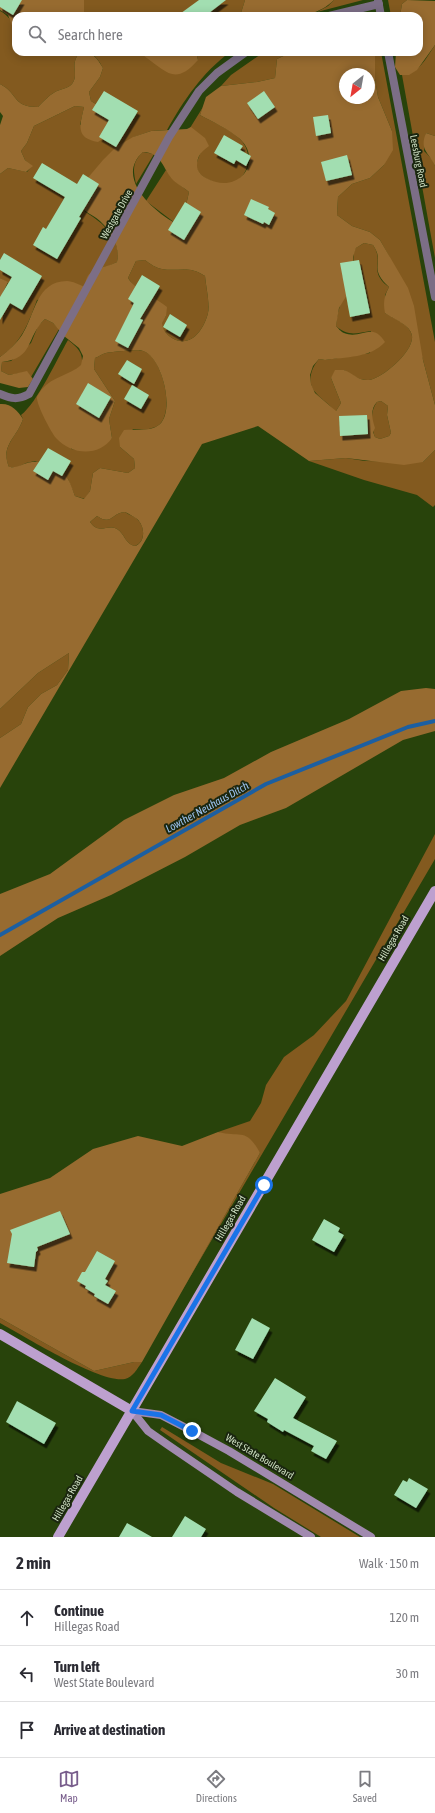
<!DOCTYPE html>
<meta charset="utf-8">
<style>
:root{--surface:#fff;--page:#f2f2f3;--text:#2b2b33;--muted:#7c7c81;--line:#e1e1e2;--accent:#785d8c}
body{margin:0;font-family:"Asap Condensed",sans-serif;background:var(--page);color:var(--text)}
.compass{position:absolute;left:339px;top:68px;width:36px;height:36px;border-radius:50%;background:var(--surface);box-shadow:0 2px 10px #0003;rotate:211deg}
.stop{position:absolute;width:12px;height:12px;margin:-9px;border:3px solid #1a73e8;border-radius:50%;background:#fff}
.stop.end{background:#1a73e8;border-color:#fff;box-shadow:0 1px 4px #0008}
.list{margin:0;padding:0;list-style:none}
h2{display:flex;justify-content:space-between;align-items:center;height:52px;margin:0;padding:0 16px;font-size:17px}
h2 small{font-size:13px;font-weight:400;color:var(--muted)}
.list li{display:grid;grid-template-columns:26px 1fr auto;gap:12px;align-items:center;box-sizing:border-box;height:56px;padding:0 16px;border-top:1px solid var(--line)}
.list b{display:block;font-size:15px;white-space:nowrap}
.list p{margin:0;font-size:13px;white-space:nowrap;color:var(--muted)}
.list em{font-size:13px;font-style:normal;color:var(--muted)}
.icon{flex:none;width:22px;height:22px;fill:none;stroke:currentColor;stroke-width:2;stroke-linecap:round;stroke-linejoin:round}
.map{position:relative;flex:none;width:435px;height:1537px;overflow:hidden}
.search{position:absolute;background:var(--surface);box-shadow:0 2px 10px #0003;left:12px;right:12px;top:12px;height:44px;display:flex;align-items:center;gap:10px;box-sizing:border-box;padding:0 14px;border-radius:12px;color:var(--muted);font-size:15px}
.sheet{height:220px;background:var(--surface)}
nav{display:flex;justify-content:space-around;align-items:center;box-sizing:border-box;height:56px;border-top:1px solid var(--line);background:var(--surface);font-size:11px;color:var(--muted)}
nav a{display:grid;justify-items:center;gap:2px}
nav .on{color:var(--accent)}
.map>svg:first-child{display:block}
</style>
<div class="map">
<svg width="435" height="1537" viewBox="0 0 435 1537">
<defs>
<filter id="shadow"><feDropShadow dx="2.5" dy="4.5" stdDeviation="0" flood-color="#0009"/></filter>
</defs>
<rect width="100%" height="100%" fill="#28430b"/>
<g fill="#835a1f">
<polygon points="84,0 245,0 241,13 246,16 84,16"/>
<polygon points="334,0 363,0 317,12 328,6"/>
<polygon points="388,0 407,0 402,4 400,16 391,16"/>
<path d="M0,11C16,19 16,36 16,52H81C68,63 80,74 72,84C67,89 60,89 55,92C48,96 43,102 38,107C12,107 19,94 0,84Z"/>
<path d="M435,45V136L426,133L424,151L432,159L435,166V258L402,75C419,74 426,58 435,45Z"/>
<path d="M87,52H145L144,56L198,60L196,52H230C202,73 184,100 167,130L151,131L134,137L84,211C102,222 122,238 117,262L109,266L99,268L85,287L37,300C28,324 22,342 0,357V299L8,283L0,278V174L8,168L27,172L32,166L25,160L21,151L27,143L34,126L75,106L84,107L80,125L107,111L91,101L89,92L100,77L103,68C99,61 95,54 87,52Z"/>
<polygon points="264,52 292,52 277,59 275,78 257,82 221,86 231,75"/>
<polygon points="375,52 381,52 435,342 435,405 423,360 389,256 380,240 370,232 352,226 337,215 338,197 352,184 370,178 384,165 392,131 378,97 375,79"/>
<path d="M203,107L200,115C213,122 229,129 240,139C254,153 250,178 230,184C220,186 201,179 197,169C195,164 199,157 201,152L190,128Z"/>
<path d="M143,152L154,154L136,184C133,170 132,162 143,152Z"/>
<polygon points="166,170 175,181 189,192 183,219 175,223 146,201"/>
<path d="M364,243L373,245C383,260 373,267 380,278C382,282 386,285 389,287L385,295V313C393,318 411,325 412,336C414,351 383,378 369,380C360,381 352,375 344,370L331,378L341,403L336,411H334C329,403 322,400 316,393C306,383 311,368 319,359L325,360L370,353L371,331C357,333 348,337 336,326C337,305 349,287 353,267C354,261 352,254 356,248C358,246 362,245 364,243Z"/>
<path d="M145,260C150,264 156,268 162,269C179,272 189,265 205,276C206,287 210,304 208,313C204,330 190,349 172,338C166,334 163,330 161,323L166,316L134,286L128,278L136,261Z"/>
<polygon points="45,319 53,323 59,329 31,377 27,372 9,375 1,371 2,362 11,361 31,343 38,326"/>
<path d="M68,340C78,348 83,352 82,365L74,371L71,449L89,451L112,438L109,419L115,401L94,369L95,358C98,357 102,354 106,353C112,352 137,349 143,351C162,356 175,410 160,424C153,430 142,430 133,429L120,447L134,459L135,468L128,473L100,468L93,473L90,491L85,499L75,496L68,479L44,464L35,461L26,463L18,467H9C0,445 17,438 23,419L21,415C37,403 57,359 68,340Z"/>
<path d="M381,401L388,406L387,415L391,433L389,436L380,439L375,437C371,428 370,410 377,402Z"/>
<polygon points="435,450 435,505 433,507 417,495 364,480 309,461 346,458 365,461 423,462"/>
<path d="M125,512C129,515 134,516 137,519C145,526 146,542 135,546C125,544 125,534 117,529C107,524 99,535 90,522L97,516C112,526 111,513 125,512Z"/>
<polygon points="69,653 68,670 57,685 41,694 28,707 21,724 0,738 0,709 38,673"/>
<polygon points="435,834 435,859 180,1294 260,1153 218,1132 250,1121 261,1103 266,1085 284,1057 314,1035 346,1001"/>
<path d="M0,1318L94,1371L134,1362H142C137,1369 133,1377 125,1379C101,1384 24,1336 0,1323Z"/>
<polygon points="162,1427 221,1463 273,1484 360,1537 321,1537 274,1508 160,1430"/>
</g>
<g fill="#976b30" fill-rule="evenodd">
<polygon points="0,0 84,0 84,16 16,16 16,36 8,15 0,10"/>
<path d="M245,0H334C311,23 275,16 246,16L241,13Z"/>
<polygon points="407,0 435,1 435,45 417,70 409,75 400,75 395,67 396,52 419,52 419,16 400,16 402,4"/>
<path d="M81,52C93,52 97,58 103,68L100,77L89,92L91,101L107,111L111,119L105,137L98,142C75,138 80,125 84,107L75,106L34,126L27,143L21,151L25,160L33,166L26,172L8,168L0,174V125L3,116L0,112V84C19,94 12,107 38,107C43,102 48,96 55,92C60,89 67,89 72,84C80,74 68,63 81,52Z"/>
<path d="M145,52H196L198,60C175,86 167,72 144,56Z"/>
<path d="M292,52H375V79L378,97L392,131L393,150L384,165L370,178L352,184L338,197L337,215L352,226L370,232L380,240L408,288L414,306L423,360L435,405V450L423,462L404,465L346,458L309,461L258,426L202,444L0,788V738L21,724L28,707L41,694L57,685L68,670L69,653L38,673L0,709V404C11,403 18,411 23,419C17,438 0,445 9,467C20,468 22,463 32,462C43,460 62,470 68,479C71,484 73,491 75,496L84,499L90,491L93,473L100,468L128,473L135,468L134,459L120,447L119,438L124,430C135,429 151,432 160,424C175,410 162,357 143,351C137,349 112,352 106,353C102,354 98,357 95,358L94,369L115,401L109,419L112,438C99,457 71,455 56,438C51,432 36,404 37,397C38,395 41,390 42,389C52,377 70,375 81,365L83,356L79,348L64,336L53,323L45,319C25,338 35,358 2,362L1,371L9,375L27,371L33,379L28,387L19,388L0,383V357C9,350 16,344 22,335C35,315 36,281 67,281C72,281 80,285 85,287C86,266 102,270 117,262C120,246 112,232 100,221C92,214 84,212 78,204L81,186L103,160L116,147L133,137L151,131L187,129L191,127L205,138L209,146C201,152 197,156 197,166C197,171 202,176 206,178C238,196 264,162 240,139C228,129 213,122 200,115L206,97L221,86L257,82L275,78L277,59ZM345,74H369V98H345ZM143,152C163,153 162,169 174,181C178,185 185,188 189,192L183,219L175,223C152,210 115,177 143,152ZM364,243L373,245C386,264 367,267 389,287C384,296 383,303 385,313C393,319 411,325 412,336C414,351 383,378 369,380C358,381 353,373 344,370C341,370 337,370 335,370L331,378L341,403L336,411L315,393L311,384L310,375L313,366L319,359L325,360C345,357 371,358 385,342C372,321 361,340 344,333C341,332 338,328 336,326L339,308L353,285V257L356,248ZM145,260C150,264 156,268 162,269C179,272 189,265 205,276C206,287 210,304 208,313C204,330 190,349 172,338C166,334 163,330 162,323L166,316L167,307C154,296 138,293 128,278L136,261ZM381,401L388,406L387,415L391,433L389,436L380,439L375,437L373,432L375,428C372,419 370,409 377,402ZM125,512C129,514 133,516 137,519C145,526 146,542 135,546C125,544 125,534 117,529C107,524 99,535 90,522L97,516C112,526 111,513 125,512Z"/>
<path d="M426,133L435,136V166C429,152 419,150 426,133Z"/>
<polygon points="0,278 8,282 0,299"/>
<polygon points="426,688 435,689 435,731 403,740 286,808 240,825 185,857 111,895 58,918 0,956 0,894 50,874 124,820 174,795 224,778 271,752 349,719 401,691"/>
<path d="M218,1132C241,1138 246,1127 260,1153L142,1362H134L94,1371L0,1318V1194L50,1178L93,1149L138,1136L182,1146Z"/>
</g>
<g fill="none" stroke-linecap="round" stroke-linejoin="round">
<polyline stroke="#1c5fa1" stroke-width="4" points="0,935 266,784 408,727 435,721"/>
</g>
<g fill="#a2deb1" filter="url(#shadow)">
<polygon points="0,0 22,0 13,15 0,7"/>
<polygon points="199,0 226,0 205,16 177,16"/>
<polygon points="104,91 138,111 116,147 99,137 109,120 92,110"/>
<polygon points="264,91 275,107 258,119 247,103"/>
<polygon points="328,115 331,133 316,136 313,117"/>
<polygon points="224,135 243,146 240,150 251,156 246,166 236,160 234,164 214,153"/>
<polygon points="347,155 352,175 326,181 321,162"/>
<polygon points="42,163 77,184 83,174 99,184 79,217 81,218 57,259 33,245 43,227 46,229 65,197 33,178"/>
<polygon points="251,199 269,207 268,209 275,213 269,225 264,222 263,224 244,215"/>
<polygon points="185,202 201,212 184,240 168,230"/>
<polygon points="4,253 42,276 22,310 10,303 0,320 0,297 12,277 0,270 0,260"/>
<polygon points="359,260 370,313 350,317 340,263"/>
<polygon points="142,275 160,286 140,319 143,320 128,348 115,341 134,303 128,299"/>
<polygon points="170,314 187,325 180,337 163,327"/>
<polygon points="127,360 142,369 134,384 118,374"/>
<polygon points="88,383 111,397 99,418 76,404"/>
<polygon points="132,385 149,395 141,409 124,399"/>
<polygon points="367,415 368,434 340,436 339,416"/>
<polygon points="48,448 71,461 62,476 53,471 48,480 33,471"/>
<polygon points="60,1211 70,1234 37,1247 38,1250 36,1252 34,1267 7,1263 12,1234 10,1230"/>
<polygon points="324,1219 340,1228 338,1232 344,1235 334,1252 312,1240"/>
<polygon points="97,1251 115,1261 105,1279 108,1281 105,1285 116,1291 108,1304 94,1296 95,1294 85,1288 86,1286 77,1281 82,1272 85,1272"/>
<polygon points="252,1318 270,1328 253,1359 235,1350"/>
<polygon points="275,1378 306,1397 293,1418 337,1441 326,1459 311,1451 314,1446 284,1430 283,1432 267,1422 268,1419 254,1411"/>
<polygon points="17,1401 56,1423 44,1444 6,1422"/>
<polygon points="409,1478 428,1489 416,1508 394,1495 403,1480 407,1482"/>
<polygon points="185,1516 206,1529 201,1537 172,1537"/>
<polygon points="127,1523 152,1537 119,1537"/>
</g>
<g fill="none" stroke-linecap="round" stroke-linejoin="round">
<g stroke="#7c6e86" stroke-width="8">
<polyline points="378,0 381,16"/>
<polyline points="329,16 379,4"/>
<polyline points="388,52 435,297"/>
<path d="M0,394C11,399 18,400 29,394L169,137L199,91L217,73L246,52"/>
</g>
<g stroke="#a18aaf" stroke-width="8">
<polyline points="132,1411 161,1415 192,1431 229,1451 371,1537"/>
<polyline points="132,1411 148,1431 168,1445 237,1492 311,1537"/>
</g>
<g stroke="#bda0cf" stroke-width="10">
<polyline points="0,1334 132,1411"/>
<polyline points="58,1537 435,891"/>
</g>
</g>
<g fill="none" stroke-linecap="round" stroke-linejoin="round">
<polyline stroke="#1a73e8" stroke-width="5" points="192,1431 161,1415 132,1411 264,1185"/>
</g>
<g text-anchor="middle" stroke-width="4" stroke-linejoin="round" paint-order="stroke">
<g font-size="10" fill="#ccddc0" stroke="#1a260f">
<text transform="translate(419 161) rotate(79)" y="4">Leesburg Road</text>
<text transform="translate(116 214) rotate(-61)" y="4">Westgate Drive</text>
<text transform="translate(393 938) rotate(-60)" y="4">Hillegas Road</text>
<text transform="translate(230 1218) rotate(-60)" y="4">Hillegas Road</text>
<text transform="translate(260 1456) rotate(31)" y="4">West State Boulevard</text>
<text transform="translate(67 1498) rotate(-60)" y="4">Hillegas Road</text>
</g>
<g font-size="11" font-style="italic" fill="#9cc2ee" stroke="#1a260f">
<text transform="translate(207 807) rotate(-29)" y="4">Lowther Neuhaus Ditch</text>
</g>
</g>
</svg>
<svg class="compass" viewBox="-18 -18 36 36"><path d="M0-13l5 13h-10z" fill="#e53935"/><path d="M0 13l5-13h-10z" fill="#7c7c81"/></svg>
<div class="stop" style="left:264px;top:1185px"></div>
<div class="stop end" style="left:192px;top:1431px"></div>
<div class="search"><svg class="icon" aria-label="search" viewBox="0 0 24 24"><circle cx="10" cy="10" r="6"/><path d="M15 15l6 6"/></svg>Search here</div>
</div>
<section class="sheet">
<h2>2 min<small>Walk · 150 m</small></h2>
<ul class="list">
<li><svg class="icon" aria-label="ahead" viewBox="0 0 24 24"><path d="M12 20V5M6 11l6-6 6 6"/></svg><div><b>Continue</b><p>Hillegas Road</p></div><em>120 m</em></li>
<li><svg class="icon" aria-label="left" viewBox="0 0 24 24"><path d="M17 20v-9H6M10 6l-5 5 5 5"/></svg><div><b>Turn left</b><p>West State Boulevard</p></div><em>30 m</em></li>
<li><svg class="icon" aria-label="arrive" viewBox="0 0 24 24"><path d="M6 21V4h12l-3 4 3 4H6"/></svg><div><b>Arrive at destination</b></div></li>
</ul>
</section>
<nav>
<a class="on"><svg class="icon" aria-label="map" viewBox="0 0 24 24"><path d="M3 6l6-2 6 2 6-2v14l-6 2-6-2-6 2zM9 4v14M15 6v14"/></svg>Map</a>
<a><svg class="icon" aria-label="directions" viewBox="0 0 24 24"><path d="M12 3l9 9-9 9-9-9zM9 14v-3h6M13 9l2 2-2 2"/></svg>Directions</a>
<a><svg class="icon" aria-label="saved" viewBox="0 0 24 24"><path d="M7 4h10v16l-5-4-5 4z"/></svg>Saved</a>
</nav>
